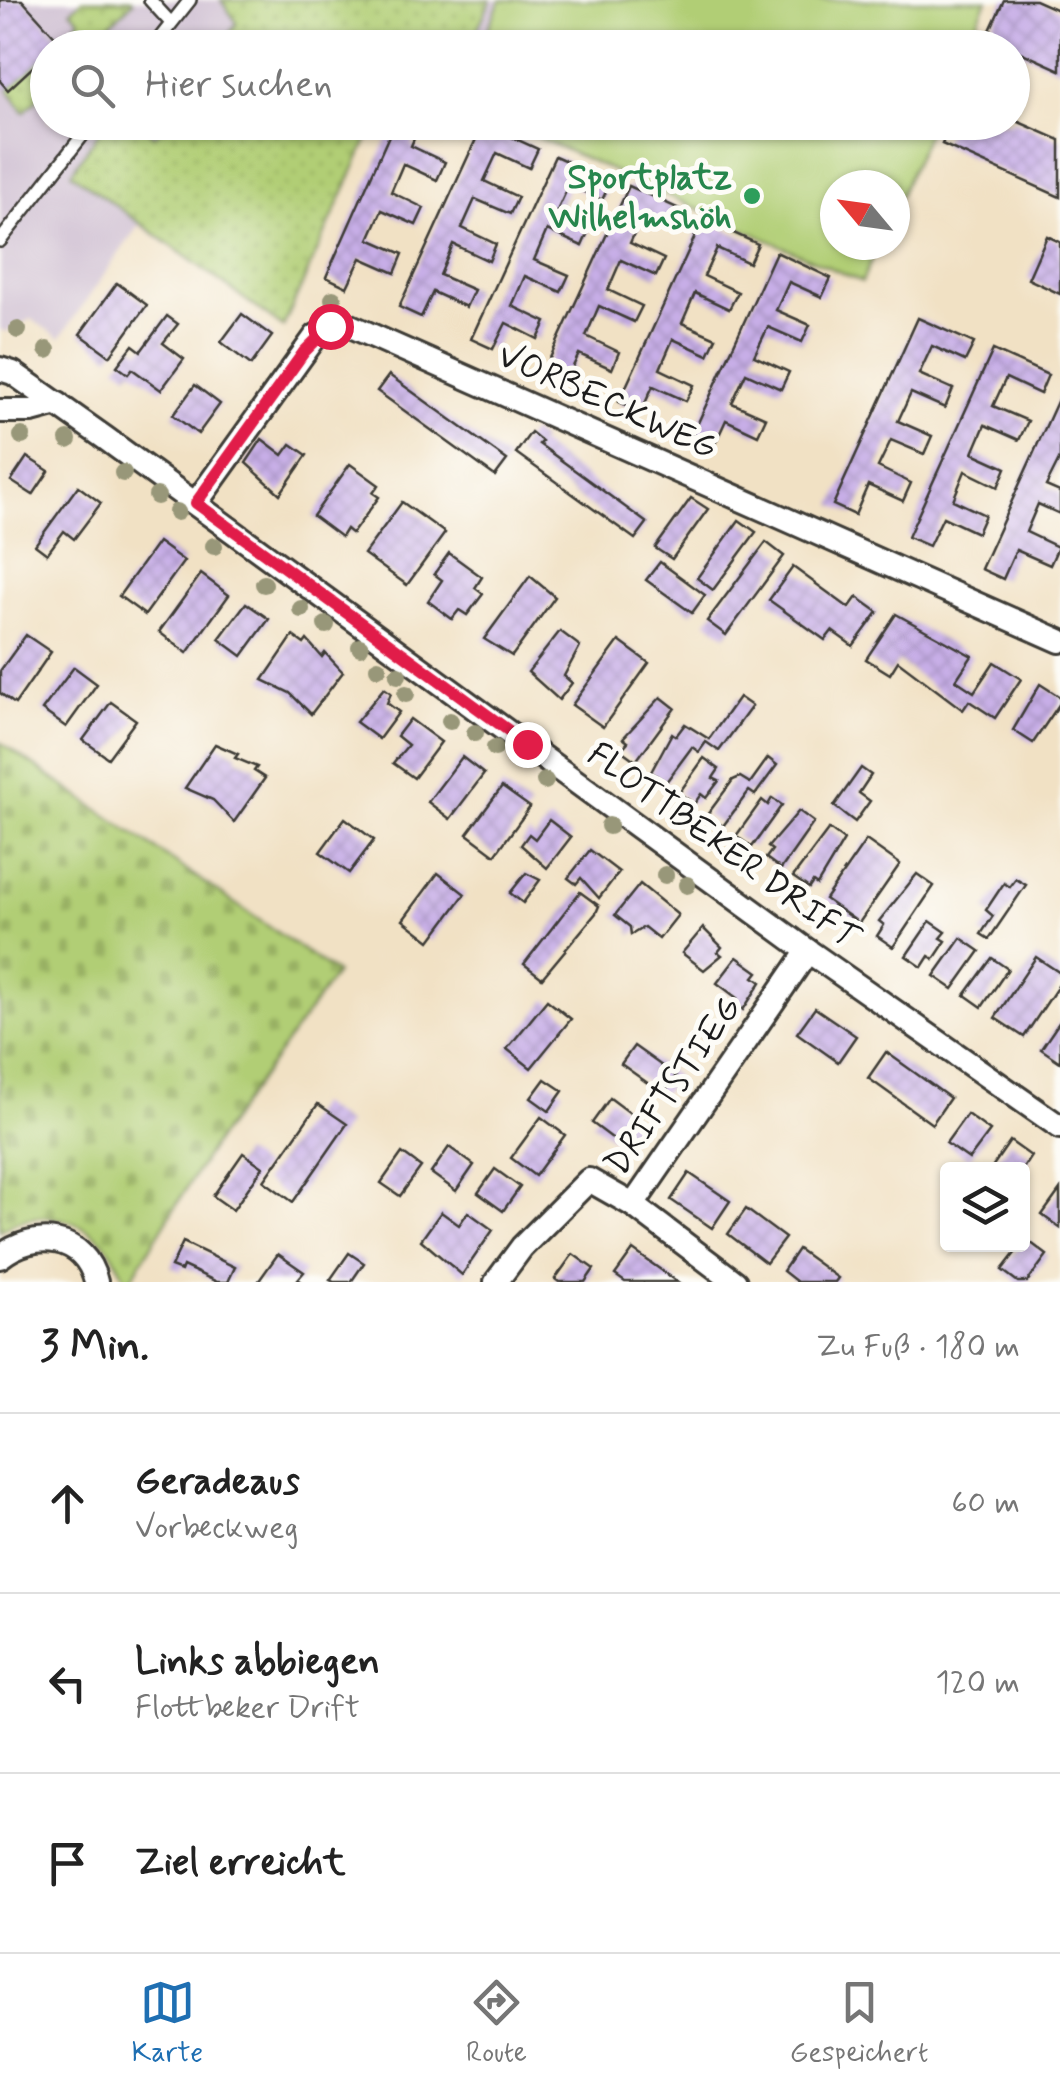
<!DOCTYPE html>
<html lang="de">
<meta charset="utf-8">
<style>
:root{--surface:#fff;--page:#f2f2f2;--text:#222;--muted:#767676;--line:#e0e0e0;--accent:#1f6fb2}
body{margin:0;font-family:Mynerve,sans-serif;background:var(--page);color:var(--text)}
.controls{position:absolute;right:30px;bottom:30px;display:grid;overflow:hidden;border-radius:10px;box-shadow:0 2px 8px #0004}
.controls button{width:90px;height:90px;display:grid;place-items:center;padding:0;border:0;border-bottom:2px solid var(--line);background:var(--surface);color:var(--text);font:50px sans-serif}
.compass{position:absolute;left:820px;top:170px;width:90px;height:90px;border-radius:50%;background:var(--surface);box-shadow:0 2px 8px #0004;rotate:299deg}
.stop{position:absolute;width:30px;height:30px;margin:-22px;border:8px solid #e11d48;border-radius:50%;background:#fff}
.stop.end{background:#e11d48;border-color:#fff;box-shadow:0 2px 10px #0008}
.list{margin:0;padding:0;list-style:none}
h2{display:flex;justify-content:space-between;align-items:center;height:130px;margin:0;padding:0 40px;font-size:42px}
h2 small{font-size:32px;font-weight:400;color:var(--muted)}
.list li{display:grid;grid-template-columns:65px 1fr auto;gap:30px;align-items:center;box-sizing:border-box;height:180px;padding:0 40px;border-top:2px solid var(--line)}
.list b{display:block;font-size:38px;white-space:nowrap}
.list p{margin:0;font-size:32px;white-space:nowrap;color:var(--muted)}
.list em{font-size:32px;font-style:normal;color:var(--muted)}
.icon{flex:none;width:55px;height:55px;fill:none;stroke:currentColor;stroke-width:2;stroke-linecap:round;stroke-linejoin:round}
.map{position:relative;flex:none;width:1060px;height:1282px;overflow:hidden}
.search{position:absolute;background:var(--surface);box-shadow:0 2px 8px #0004;left:30px;right:30px;top:30px;height:110px;display:flex;align-items:center;gap:25px;box-sizing:border-box;padding:0 35px;border-radius:55px;color:var(--muted);font-size:38px}
.sheet{height:670px;background:var(--surface)}
nav{display:flex;justify-content:space-around;align-items:center;box-sizing:border-box;height:140px;border-top:2px solid var(--line);background:var(--surface);font-size:28px;color:var(--muted)}
nav a{display:grid;justify-items:center;gap:5px}
nav .on{color:var(--accent)}
.map>svg:first-child{display:block}
</style>
<div class="map">
<svg width="1060" height="1282" viewBox="0 0 1060 1282">
<defs>
<pattern id="grass-dots" width="8" height="8" patternUnits="userSpaceOnUse" patternTransform="scale(2.5)"><rect width="8" height="8" fill="#b1ce74"/><path d="M2 2h.1M6 6h.1" fill="none" stroke="#98b064" stroke-width="1.8" stroke-linecap="round"/></pattern>
<pattern id="cemetery-stones" width="16" height="16" patternUnits="userSpaceOnUse" patternTransform="scale(2.5)"><rect width="16" height="16" fill="#b1ce74"/><path d="M2 7V4a2 2 0 0 1 4 0v3zM10 15v-3a2 2 0 0 1 4 0v3z" fill="#98b064"/></pattern>
<pattern id="building-cross-hatch" width="8" height="8" patternUnits="userSpaceOnUse" patternTransform="scale(2.5)"><rect width="8" height="8" fill="#c7aee7"/><path d="M0 0l8 8M0 8l8-8" fill="none" stroke="#aa95c6"/></pattern>
</defs>
<rect width="100%" height="100%" fill="#fdfcf7"/>
<filter id="ink" filterUnits="userSpaceOnUse"><feTurbulence type="fractalNoise" baseFrequency=".01" numOctaves="2"/><feDisplacementMap in="SourceGraphic" scale="20" xChannelSelector="R" yChannelSelector="G"/><feConvolveMatrix kernelMatrix="1 2 1 2 8 2 1 2 1" color-interpolation-filters="sRGB"/></filter>
<filter id="wash" filterUnits="userSpaceOnUse"><feTurbulence type="fractalNoise" baseFrequency=".0048" numOctaves="4" result="noise"/><feDisplacementMap in="SourceGraphic" scale="40" xChannelSelector="R" yChannelSelector="G"/><feGaussianBlur stdDeviation="2.25" result="paint"/><feColorMatrix in="noise" values="0 0 0 0 0 0 0 0 0 0 0 0 0 0 0 0 0 1.4 0 .05"/><feComposite in="paint" operator="in"/></filter>
<g filter="url(#wash)">
<rect width="100%" height="100%" fill="#f1e1c4"/>
<polygon fill="#cebed1" points="0,0 500,0 481,47 48,48 48,122 375,123 283,327 139,225 60,338 31,319 6,332 0,329"/>
<g fill="url(#grass-dots)" stroke="#667548" stroke-width="2.5">
<polygon points="82,0 131,0 133,2 90,44 73,27 80,20 71,10"/>
<polygon points="221,0 491,0 469,47 240,48 229,34 237,23"/>
<polygon points="47,53 47,90 24,112 8,90"/>
<polygon points="105,123 143,123 154,136 170,123 375,123 283,327 71,173"/>
</g>
<path fill="url(#cemetery-stones)" stroke="#667548" stroke-width="2.5" d="M0,742L336,973L213,1145L129,1282C121,1275 119,1265 113,1255C90,1218 35,1204 0,1231Z"/>
<g fill="#b1ce74" stroke="#667548" stroke-width="2.5">
<polygon points="500,0 987,0 966,47 481,47"/>
<polygon points="505,123 932,123 895,207 895,185 835,185 835,245 878,245 862,282"/>
</g>
<g id="blocks">
<g fill="url(#building-cross-hatch)">
<polygon points="0,0 22,0 60,42 48,48 48,53 8,90 0,81"/>
<polygon points="1004,0 1035,0 1060,11 1060,70 987,37"/>
<polygon points="1012,119 1060,140 1060,197 942,144 952,122 1012,122"/>
<polygon points="395,122 421,122 411,146 445,162 437,180 403,164 391,192 424,208 416,225 382,210 369,239 403,254 395,273 361,258 347,287 326,277"/>
<polygon points="483,124 538,149 529,168 497,153 484,181 518,197 510,214 475,199 462,228 496,244 489,261 453,244 440,275 474,290 466,307 433,292 421,317 399,307"/>
<polygon points="555,156 611,181 602,200 569,185 556,213 590,228 582,246 547,230 534,260 569,275 561,292 525,276 512,306 546,322 538,339 506,323 493,349 471,339"/>
<polygon points="629,186 684,211 675,230 643,215 630,243 664,259 656,276 621,260 608,290 642,306 634,322 599,306 586,336 619,352 612,369 579,354 567,379 545,369"/>
<polygon points="703,219 758,244 749,263 717,248 704,276 738,292 729,309 695,293 682,323 716,338 708,355 673,339 660,369 694,385 686,401 653,386 641,412 619,402"/>
<polygon points="1047,236 1060,242 1060,294 1028,279"/>
<polygon points="776,252 831,278 822,297 789,282 776,310 810,325 802,342 768,327 754,356 789,372 781,389 746,373 732,403 766,418 758,435 726,420 714,446 692,436"/>
<polygon points="117,283 147,305 110,356 80,334"/>
<polygon points="242,314 272,336 251,365 221,342"/>
<polygon points="167,316 178,324 163,343 184,359 161,390 132,369 128,374 117,366 133,345 141,351"/>
<polygon points="918,318 974,343 965,361 932,346 919,374 953,389 945,408 911,393 898,421 932,436 924,454 891,440 878,467 911,483 903,501 868,485 855,515 833,505"/>
<polygon points="993,350 1048,375 1040,394 1006,378 993,406 1028,421 1019,440 985,425 973,453 1006,468 998,487 965,471 953,500 985,515 977,533 943,517 929,546 908,537"/>
<polygon points="389,375 507,460 495,476 377,391"/>
<polygon points="195,385 220,404 198,434 173,415"/>
<polygon points="1060,395 1060,458 1046,486 1060,492 1060,514 1038,504 1026,532 1058,547 1050,565 1016,550 1003,579 981,569"/>
<polygon points="531,432 542,441 539,444 647,523 635,539 516,453"/>
<polygon points="262,439 283,455 291,444 307,455 280,494 246,463"/>
<polygon points="27,457 49,471 33,495 11,481"/>
<polygon points="350,464 379,485 373,493 379,497 352,534 346,529 341,537 313,516"/>
<polygon points="78,486 101,503 74,539 64,531 47,554 35,545"/>
<polygon points="691,498 708,509 672,559 655,548"/>
<polygon points="402,502 445,533 407,585 364,554"/>
<polygon points="739,520 756,532 713,590 697,578"/>
<polygon points="158,542 184,561 145,615 119,596"/>
<polygon points="766,542 784,556 726,635 707,621"/>
<polygon points="449,553 482,577 475,588 483,594 467,615 459,610 452,619 428,601 442,580 434,574"/>
<polygon points="660,562 705,595 692,613 646,580"/>
<polygon points="793,567 849,608 857,597 878,612 853,646 832,631 825,640 769,600"/>
<polygon points="201,574 229,595 187,653 159,632"/>
<polygon points="530,576 555,597 512,656 484,639"/>
<polygon points="246,603 269,619 242,656 219,639"/>
<polygon points="896,614 972,656 956,680 974,692 994,662 1021,679 995,718 969,701 963,710 898,661 890,674 866,659"/>
<polygon points="560,631 580,646 564,676 572,683 559,700 528,672"/>
<polygon points="26,635 51,652 15,704 0,693 0,671"/>
<polygon points="293,636 304,644 307,640 322,657 325,653 343,672 311,714 290,693 263,680"/>
<polygon points="619,641 649,663 603,727 572,705"/>
<polygon points="74,667 97,684 66,727 42,710"/>
<polygon points="1040,684 1060,697 1060,703 1033,743 1013,730"/>
<polygon points="384,688 391,693 387,703 399,712 379,739 356,722"/>
<polygon points="661,697 675,708 636,761 621,750 628,742 623,738"/>
<polygon points="739,697 752,706 719,751 706,742 699,752 692,747 666,782 651,772 672,733 676,736 685,724 709,739"/>
<polygon points="111,702 136,720 108,758 83,740"/>
<polygon points="410,719 441,742 414,778 393,763 408,745 397,736"/>
<polygon points="215,744 238,754 235,758 257,767 254,771 265,778 234,822 213,800 185,788"/>
<polygon points="462,757 484,774 450,819 428,802"/>
<polygon points="704,758 719,769 713,778 719,781 706,798 701,794 694,804 679,793"/>
<polygon points="768,758 777,765 755,795 749,791 723,826 707,815 733,780 740,777 750,783"/>
<polygon points="861,768 871,775 859,793 870,801 855,822 834,806"/>
<polygon points="502,787 530,807 495,855 467,834"/>
<polygon points="772,798 782,805 752,847 736,836 762,800 768,805"/>
<polygon points="799,811 814,822 781,869 766,858 772,850 768,847"/>
<polygon points="345,818 374,840 349,873 320,852"/>
<polygon points="549,820 571,837 547,868 521,845 529,834 535,839"/>
<polygon points="829,829 844,840 817,885 813,882 809,888 793,877"/>
<polygon points="866,840 900,864 859,923 825,899"/>
<polygon points="590,850 619,872 599,898 581,878 576,884 568,878"/>
<polygon points="438,873 465,894 430,941 403,920"/>
<polygon points="526,873 540,880 523,903 510,893"/>
<polygon points="917,874 934,886 893,947 877,936 884,925 879,921"/>
<polygon points="1016,879 1026,885 989,939 981,934 993,916 986,910 1004,883 1010,887"/>
<polygon points="640,884 678,915 659,939 644,927 631,935 630,927 615,915"/>
<polygon points="580,892 599,906 596,913 542,978 524,964"/>
<polygon points="930,921 946,932 941,938 946,941 934,959 929,956 922,967 906,956"/>
<polygon points="703,928 722,947 718,952 722,955 704,970 682,953"/>
<polygon points="961,938 980,951 953,989 934,976"/>
<polygon points="737,957 758,972 754,977 761,982 743,1010 734,1003 737,998 717,983"/>
<polygon points="1036,957 1060,973 1060,983 1024,1037 995,1018"/>
<polygon points="992,958 1008,969 982,1007 965,995"/>
<polygon points="547,1000 571,1019 531,1068 507,1049"/>
<polygon points="815,1008 856,1036 838,1062 797,1033"/>
<polygon points="1060,1021 1060,1062 1041,1049"/>
<polygon points="634,1046 676,1076 663,1094 621,1064"/>
<polygon points="886,1052 950,1098 932,1124 868,1078"/>
<polygon points="545,1079 563,1091 549,1111 531,1098"/>
<polygon points="610,1098 642,1122 624,1147 592,1123"/>
<polygon points="318,1104 347,1124 293,1202 264,1181"/>
<polygon points="967,1114 990,1131 969,1159 946,1143"/>
<polygon points="541,1117 565,1135 535,1176 511,1158"/>
<polygon points="1010,1141 1031,1156 1022,1170 990,1170"/>
<polygon points="449,1147 474,1165 456,1191 431,1173"/>
<polygon points="243,1153 263,1167 233,1210 213,1196"/>
<polygon points="402,1153 421,1167 400,1196 381,1183"/>
<polygon points="495,1169 520,1187 503,1211 478,1193"/>
<polygon points="689,1173 730,1201 712,1228 671,1200"/>
<polygon points="1060,1190 1060,1228 1042,1215"/>
<polygon points="746,1209 785,1238 766,1263 728,1234"/>
<polygon points="441,1212 459,1225 468,1212 493,1230 462,1275 421,1240"/>
<polygon points="1026,1239 1047,1255 1027,1282 1018,1282 1002,1270"/>
<polygon points="183,1242 235,1267 228,1282 217,1282 183,1266 181,1271 171,1267"/>
<polygon points="798,1249 838,1278 835,1282 797,1282 783,1271"/>
<polygon points="633,1250 654,1265 678,1282 625,1282 615,1275"/>
<polygon points="349,1253 364,1263 351,1282 334,1282 330,1280"/>
<polygon points="278,1254 304,1272 298,1279 302,1282 258,1282"/>
<polygon points="573,1254 594,1269 585,1282 559,1282 555,1279"/>
</g>
</g>
</g>
<g filter="url(#ink)">
<use href="#blocks" fill-opacity="0" stroke="#3c3a35" stroke-width="2.5"/>
<g fill="none" stroke-linecap="round" stroke-linejoin="round">
<defs>
<g id="service">
<polyline points="150,0 171,23"/>
<polyline points="152,48 190,0"/>
<polyline points="0,241 93,122"/>
</g>
<g id="minor">
<polyline points="0,369 13,373 105,438 808,951 1060,1127"/>
<polyline points="0,411 32,411 58,404"/>
<polyline points="196,503 316,336 344,323 1060,641"/>
<polyline points="633,1205 735,1282"/>
<path d="M0,1257C34,1230 85,1234 96,1282"/>
<polyline points="496,1282 522,1247 589,1180 633,1205 808,951"/>
</g>
</defs>
<use href="#service" stroke="#3c3a35" stroke-width="16"/>
<use href="#minor" stroke="#3c3a35" stroke-width="28"/>
<use href="#service" stroke="#fff" stroke-width="11"/>
<use href="#minor" stroke="#fff" stroke-width="22"/>
</g>
<g fill="#989779">
<circle cx="333" cy="299" r="9"/>
<circle cx="18" cy="330" r="9"/>
<circle cx="47" cy="350" r="9"/>
<circle cx="22" cy="436" r="9"/>
<circle cx="68" cy="440" r="9"/>
<circle cx="123" cy="473" r="9"/>
<circle cx="157" cy="496" r="9"/>
<circle cx="177" cy="512" r="9"/>
<circle cx="214" cy="546" r="9"/>
<circle cx="264" cy="584" r="9"/>
<circle cx="301" cy="609" r="9"/>
<circle cx="326" cy="625" r="9"/>
<circle cx="360" cy="647" r="9"/>
<circle cx="378" cy="668" r="9"/>
<circle cx="398" cy="675" r="9"/>
<circle cx="406" cy="694" r="9"/>
<circle cx="450" cy="721" r="9"/>
<circle cx="475" cy="733" r="9"/>
<circle cx="495" cy="748" r="9"/>
<circle cx="545" cy="781" r="9"/>
<circle cx="609" cy="826" r="9"/>
<circle cx="665" cy="875" r="9"/>
<circle cx="687" cy="885" r="9"/>
</g>
</g>
<g fill="none" stroke-linecap="round" stroke-linejoin="round" filter="url(#ink)">
<polyline stroke="#e11d48" stroke-width="12" points="330,326 304,352 196,503 527,744"/>
</g>
<circle fill="#2e9e5b" stroke="#fdfcf7" stroke-width="4" cx="752" cy="196" r="10"/>
<g text-anchor="middle" stroke-width="10" stroke-linejoin="round" paint-order="stroke">
<g font-size="35" font-weight="bold" fill="#27864d" stroke="#fdfcf7" text-anchor="end">
<text x="732" y="188">Sportplatz<tspan x="732" dy="40">Wilhelmshöh</tspan></text>
</g>
<g font-size="35" fill="#1c1c1c" stroke="#fdfcf7">
<text transform="translate(608 400) rotate(24)" y="12">VORBECKWEG</text>
<text transform="translate(724 845) rotate(36)" y="12">FLOTTBEKER DRIFT</text>
<text transform="translate(672 1085) rotate(-55)" y="12">DRIFTSTIEG</text>
</g>
</g>
</svg>
<div class="controls">
<button><svg class="icon" aria-label="layers" viewBox="0 0 24 24"><path d="M12 4l9 5-9 5-9-5zM3 14l9 5 9-5"/></svg></button>
</div>
<svg class="compass" viewBox="-18 -18 36 36"><path d="M0-13l5 13h-10z" fill="#e53935"/><path d="M0 13l5-13h-10z" fill="#767676"/></svg>
<div class="stop" style="left:330px;top:326px"></div>
<div class="stop end" style="left:527px;top:744px"></div>
<div class="search"><svg class="icon" aria-label="search" viewBox="0 0 24 24"><circle cx="10" cy="10" r="6"/><path d="M15 15l6 6"/></svg>Hier suchen</div>
</div>
<section class="sheet">
<h2>3 Min.<small>Zu Fuß · 180 m</small></h2>
<ul class="list">
<li><svg class="icon" aria-label="ahead" viewBox="0 0 24 24"><path d="M12 20V5M6 11l6-6 6 6"/></svg><div><b>Geradeaus</b><p>Vorbeckweg</p></div><em>60 m</em></li>
<li><svg class="icon" aria-label="left" viewBox="0 0 24 24"><path d="M17 20v-9H6M10 6l-5 5 5 5"/></svg><div><b>Links abbiegen</b><p>Flottbeker Drift</p></div><em>120 m</em></li>
<li><svg class="icon" aria-label="arrive" viewBox="0 0 24 24"><path d="M6 21V4h12l-3 4 3 4H6"/></svg><div><b>Ziel erreicht</b></div></li>
</ul>
</section>
<nav>
<a class="on"><svg class="icon" aria-label="map" viewBox="0 0 24 24"><path d="M3 6l6-2 6 2 6-2v14l-6 2-6-2-6 2zM9 4v14M15 6v14"/></svg>Karte</a>
<a><svg class="icon" aria-label="directions" viewBox="0 0 24 24"><path d="M12 3l9 9-9 9-9-9zM9 14v-3h6M13 9l2 2-2 2"/></svg>Route</a>
<a><svg class="icon" aria-label="saved" viewBox="0 0 24 24"><path d="M7 4h10v16l-5-4-5 4z"/></svg>Gespeichert</a>
</nav>
